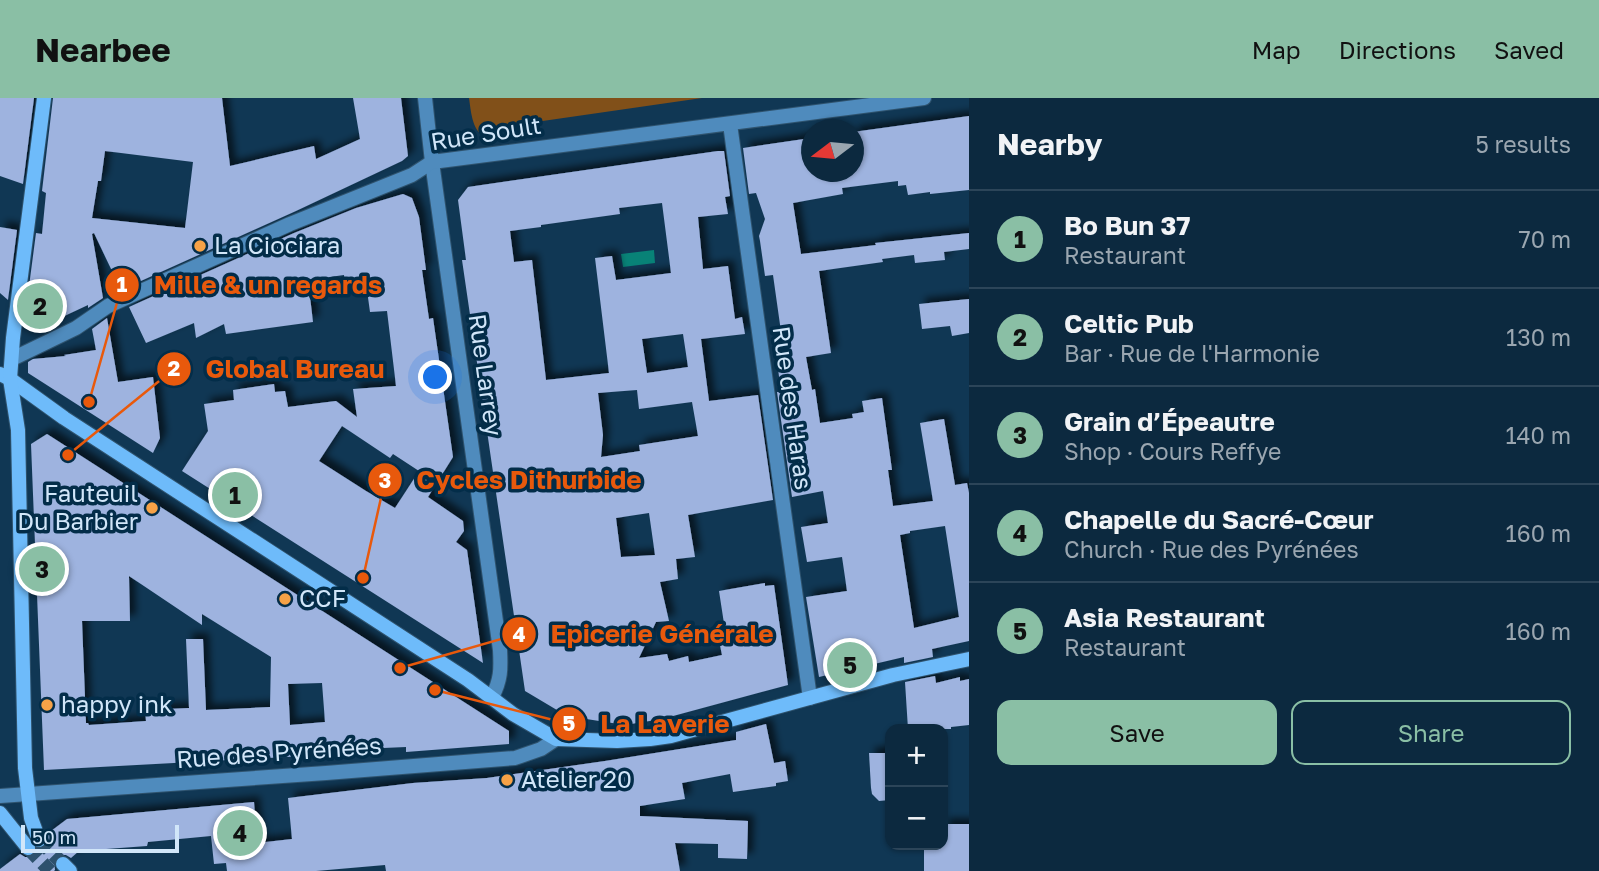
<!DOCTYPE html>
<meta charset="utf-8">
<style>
:root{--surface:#0c293f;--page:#1a354a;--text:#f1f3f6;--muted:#9aa6b0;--line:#2c4559;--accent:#8abfa5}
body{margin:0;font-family:"Golos Text",sans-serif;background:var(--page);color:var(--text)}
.controls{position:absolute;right:21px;bottom:21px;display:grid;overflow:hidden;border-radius:14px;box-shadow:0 2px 5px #0004}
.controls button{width:63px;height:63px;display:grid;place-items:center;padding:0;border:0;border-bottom:2px solid var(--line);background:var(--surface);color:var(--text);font:35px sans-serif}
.compass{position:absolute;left:801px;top:21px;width:63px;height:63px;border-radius:50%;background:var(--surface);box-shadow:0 2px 5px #0004;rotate:254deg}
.scale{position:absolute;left:21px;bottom:18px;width:158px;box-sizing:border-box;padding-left:7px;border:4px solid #d1e6f9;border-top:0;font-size:19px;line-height:24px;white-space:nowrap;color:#d1e6f9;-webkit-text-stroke:5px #032d49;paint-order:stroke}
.you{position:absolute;left:436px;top:280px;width:24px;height:24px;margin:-18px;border:5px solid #fff;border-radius:50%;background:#1a73e8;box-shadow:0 0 0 10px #1a73e833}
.badge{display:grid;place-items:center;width:46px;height:46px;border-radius:50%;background:var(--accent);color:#111;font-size:23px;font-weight:700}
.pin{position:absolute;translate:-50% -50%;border:4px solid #fff;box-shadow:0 2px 7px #0006}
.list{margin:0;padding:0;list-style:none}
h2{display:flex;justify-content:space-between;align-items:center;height:91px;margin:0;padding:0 28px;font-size:30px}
h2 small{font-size:23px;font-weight:400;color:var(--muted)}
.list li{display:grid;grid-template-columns:46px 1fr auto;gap:21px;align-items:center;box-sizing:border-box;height:98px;padding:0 28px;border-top:2px solid var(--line)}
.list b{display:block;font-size:26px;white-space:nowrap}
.list p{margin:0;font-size:23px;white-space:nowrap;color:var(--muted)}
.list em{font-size:23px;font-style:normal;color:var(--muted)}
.actions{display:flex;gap:14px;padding:21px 28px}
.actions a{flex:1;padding:16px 0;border:2px solid var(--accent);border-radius:14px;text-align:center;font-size:24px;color:var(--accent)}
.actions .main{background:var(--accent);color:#111}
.map{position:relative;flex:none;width:969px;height:773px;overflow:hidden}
header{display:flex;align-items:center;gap:42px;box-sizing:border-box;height:98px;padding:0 35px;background:var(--accent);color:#111}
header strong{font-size:33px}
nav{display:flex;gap:38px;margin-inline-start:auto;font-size:24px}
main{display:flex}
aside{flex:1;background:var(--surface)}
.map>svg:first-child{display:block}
</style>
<header>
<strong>Nearbee</strong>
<nav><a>Map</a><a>Directions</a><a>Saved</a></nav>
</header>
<main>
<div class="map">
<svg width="969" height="773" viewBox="0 0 969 773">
<defs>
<filter id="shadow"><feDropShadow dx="6" dy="-6" stdDeviation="3.5" flood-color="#0009"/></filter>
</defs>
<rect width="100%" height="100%" fill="#103754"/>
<path fill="#815019" d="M469,0H702L501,29V39C497,39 493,40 489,40C472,37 471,13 469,0Z"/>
<polygon fill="#088277" points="654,152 655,165 623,169 621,156"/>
<g fill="#9eb3df" fill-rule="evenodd" filter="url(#shadow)">
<polygon points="0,0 34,0 23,86 0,78"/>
<path d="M53,0H222L230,68L314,48L316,61L360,41L353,0H401L408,58L402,63L296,113L121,192L94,135L92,136L103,200L88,210V207L41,229H36L25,219L36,135L42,136L46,95L42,93ZM105,53L193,64L185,130L92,120L98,83H101Z"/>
<path d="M969,18V92L930,96V94L908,97L906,87L898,88V83L842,90L843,96L793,105L801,156L876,147L875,145L969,135V151L944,154L945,162L915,165L914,157L882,161L883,164L819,173L831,255L806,259L812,292L815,291L820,325L853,320L852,316L864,314L862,303L882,300L892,372H888L893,408L933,403L920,325L944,321L955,387L967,385L969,395V543L932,551L933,559L904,565V559L819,579L806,499L847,493L842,459L807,464L801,429L828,425L823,393L792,399L777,294H781L777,263L785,262L773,177L765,178L760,143L759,138L765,121L756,95L749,96L743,50L811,40V74H853V34ZM945,428L959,519L914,530L900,437L910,435V433Z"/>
<path d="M718,53H724L730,98L725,99L728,116L698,119L703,171L728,168L735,221L742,219L745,236L701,241L709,303L758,297L773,402L688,417L695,459L676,461L678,481L660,484L669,523L656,524L639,560L667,556L669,563L688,558L689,564L722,557L717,533L725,532L719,493L765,485V488L774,487L788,587L662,621L625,627L567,618L525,593L462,162H466L458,102L468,89ZM662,105L671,175L616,182L612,158L595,160L609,275L546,282L532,162L514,164L510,133L541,129V127L620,116L619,110ZM683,236L688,269L647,275L642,241ZM637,292L639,311L692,304L698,338L639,347L640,353L601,359L603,337L598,295ZM649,415L655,457L621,459L616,420Z"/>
<path d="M403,96L412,100L419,119L426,172H422L429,221L433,220L453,359L428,399L463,423L464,433L456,444L467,452L483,565L182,373L208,333L204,306L234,302L233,292L274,286L275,294L285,293L288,309L336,303L357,319L353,291L396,288L387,213L370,214L366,185L345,188L344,177L308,182L313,224L226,236L224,226L196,240L194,225L146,245L129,209L294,135L356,110ZM342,328L390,360L393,356L419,373L395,410L366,393L319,363Z"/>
<polygon points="0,129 17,132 8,202 0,195"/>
<polygon points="969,201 969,235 952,238 950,228 922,231 919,206"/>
<polygon points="107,220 118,284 153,279 160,340 153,355 28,275 28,264 33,261 66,258 64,257 96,252 92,231"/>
<path d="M47,336L509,633V646L406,654V649L360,651V655L44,672L31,346ZM129,478L202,527V516L271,559L270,609L206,612L203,541H186L189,610L145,612L146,623L89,627L88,625H86L82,523H130ZM322,585L325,624L290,627L288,586Z"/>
<polygon points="935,578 936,585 960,579 960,583 969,581 969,627 951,629 951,631 908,631 905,584"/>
<polygon points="766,626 774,665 785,663 788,683 776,685 776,688 733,694 730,676 682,685 685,701 640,708 640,718 748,723 747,761 718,760 718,746 675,745 680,773 386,773 385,767 316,773 227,773 226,765 214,766 211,738 148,744 147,748 79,753 71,760 66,757 61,757 57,759 54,763 55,772 54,773 0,773 0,771 20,756 25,759 30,759 34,757 37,751 46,749 49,743 47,736 67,721 254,704 257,745 292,741 288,700 413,685 487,680 605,663 736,642 736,634"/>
<polygon points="869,655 890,655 890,702 879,703 872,696 871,690"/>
<polygon points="943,726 969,726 969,773 924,773 924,747 943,747"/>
</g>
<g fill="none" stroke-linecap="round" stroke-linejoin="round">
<g stroke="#2d516d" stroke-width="14" stroke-dasharray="14 7" stroke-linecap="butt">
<polyline points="39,742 63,766"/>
<polyline points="28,750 50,773"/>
</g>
<defs>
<g id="street">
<path d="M425,0L432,64L500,552C501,571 501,582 492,599"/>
<polyline points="730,26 810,600"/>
<polyline points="12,261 76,230 108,208 290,126 412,77 432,64 924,0"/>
<polyline points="0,698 326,675 515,660 541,651 556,641"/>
</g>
<g id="secondary">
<polyline points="0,276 10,281 64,320 468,582 513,616 556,641 617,643 650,641 671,638 893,577 969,561"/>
<polyline points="0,715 28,750"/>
<polyline points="39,742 31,720 25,670 18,332 10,281 13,240 44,0"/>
<polyline points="63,766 70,773"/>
</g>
</defs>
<use href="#street" stroke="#2f536e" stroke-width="16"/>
<use href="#secondary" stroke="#2f536e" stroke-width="16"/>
<use href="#street" stroke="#4f8bbd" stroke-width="14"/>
<use href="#secondary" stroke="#6ebbfa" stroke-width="14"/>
</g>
<g fill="#f6a247" stroke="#032d49" stroke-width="2.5">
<circle cx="200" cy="148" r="7"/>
<circle cx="152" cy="410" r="7"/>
<circle cx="285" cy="501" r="7"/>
<circle cx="47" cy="607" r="7"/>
<circle cx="507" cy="682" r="7"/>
</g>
<g text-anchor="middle" stroke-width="7" stroke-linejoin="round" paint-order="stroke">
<g font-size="24" fill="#d1e6f9" stroke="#032d49">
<text transform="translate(486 36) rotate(-9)" y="8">Rue Soult</text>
<text transform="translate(485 277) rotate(82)" y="8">Rue Larrey</text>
<text transform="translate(792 310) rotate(82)" y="8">Rue des Haras</text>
<text transform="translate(279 655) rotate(-4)" y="8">Rue des Pyrénées</text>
</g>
<g font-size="24" fill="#d1e6f9" stroke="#032d49" text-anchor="start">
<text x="214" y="156">La Ciociara</text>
<text x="138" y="404" text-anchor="end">Fauteuil<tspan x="138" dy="28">Du Barbier</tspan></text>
<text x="299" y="509">CCF</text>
<text x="61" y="615">happy ink</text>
<text x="521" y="690">Atelier 20</text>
</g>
</g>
<path fill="none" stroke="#e8590c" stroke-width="2.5" d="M89 304L122 187M68 357L174 271M363 480L385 382M400 570L519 536M435 592L569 626"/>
<g fill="#e8590c" stroke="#032d49" stroke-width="2.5">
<circle cx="89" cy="304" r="7"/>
<circle cx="68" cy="357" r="7"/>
<circle cx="363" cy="480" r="7"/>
<circle cx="400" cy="570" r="7"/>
<circle cx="435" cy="592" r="7"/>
<circle cx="122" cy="187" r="18"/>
<circle cx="174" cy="271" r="18"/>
<circle cx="385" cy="382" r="18"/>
<circle cx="519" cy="536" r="18"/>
<circle cx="569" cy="626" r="18"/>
</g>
<g font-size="21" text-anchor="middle" font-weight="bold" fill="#fff">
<text x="122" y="194">1</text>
<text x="174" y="278">2</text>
<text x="385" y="390">3</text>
<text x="519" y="544">4</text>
<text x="569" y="633">5</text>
</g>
<g font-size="26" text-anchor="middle" font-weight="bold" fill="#e8590c" stroke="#032d49" stroke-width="7" stroke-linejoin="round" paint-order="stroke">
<text x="268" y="196">Mille &amp; un regards</text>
<text x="295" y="280">Global Bureau</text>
<text x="529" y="391">Cycles Dithurbide</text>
<text x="662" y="545">Epicerie Générale</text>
<text x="665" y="635">La Laverie</text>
</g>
</svg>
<div class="controls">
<button>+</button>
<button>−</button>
</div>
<svg class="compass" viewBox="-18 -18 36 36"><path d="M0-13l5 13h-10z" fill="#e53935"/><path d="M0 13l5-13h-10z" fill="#9aa6b0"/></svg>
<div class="scale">50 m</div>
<div class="you"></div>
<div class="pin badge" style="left:235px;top:397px">1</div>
<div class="pin badge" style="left:40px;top:208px">2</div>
<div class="pin badge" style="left:42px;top:471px">3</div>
<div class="pin badge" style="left:240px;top:735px">4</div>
<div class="pin badge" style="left:850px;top:567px">5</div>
</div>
<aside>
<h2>Nearby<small>5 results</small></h2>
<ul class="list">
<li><span class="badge">1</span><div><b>Bo Bun 37</b><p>Restaurant</p></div><em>70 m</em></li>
<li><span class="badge">2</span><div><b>Celtic Pub</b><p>Bar · Rue de l'Harmonie</p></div><em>130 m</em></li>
<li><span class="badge">3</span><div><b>Grain d’Épeautre</b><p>Shop · Cours Reffye</p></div><em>140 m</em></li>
<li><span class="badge">4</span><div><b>Chapelle du Sacré-Cœur</b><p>Church · Rue des Pyrénées</p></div><em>160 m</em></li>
<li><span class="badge">5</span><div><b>Asia Restaurant</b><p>Restaurant</p></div><em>160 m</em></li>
</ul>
<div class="actions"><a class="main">Save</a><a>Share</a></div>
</aside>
</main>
